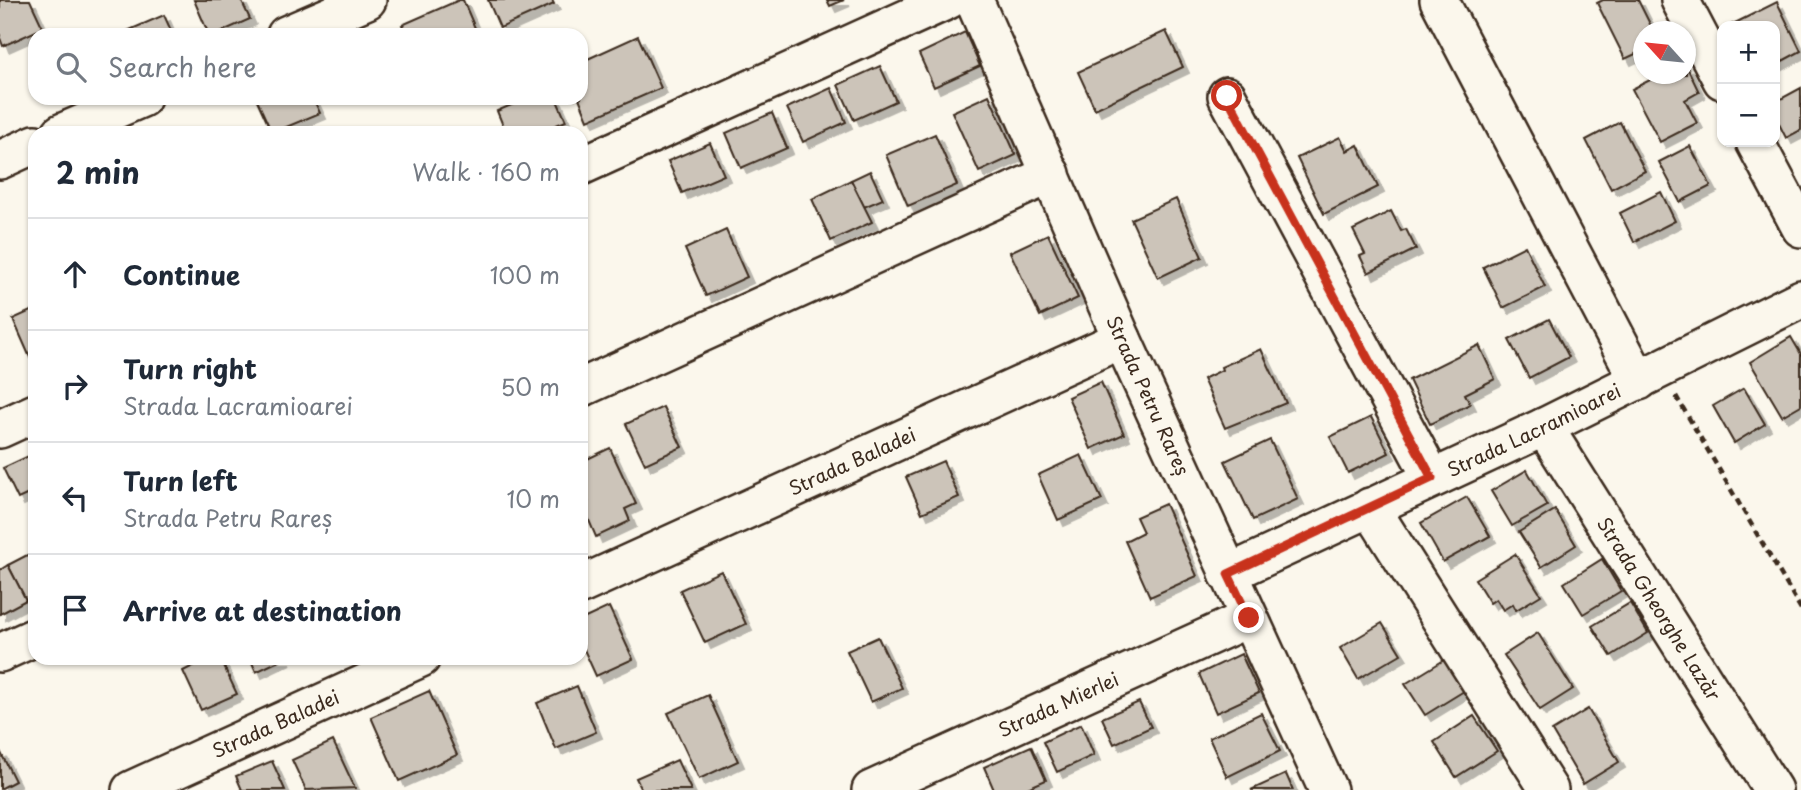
<!DOCTYPE html>
<meta charset="utf-8">
<style>
:root{--surface:#fff;--page:#f2f2f3;--text:#1f2937;--muted:#747a83;--line:#e0e1e3}
body{margin:0;font-family:"Playpen Sans",sans-serif;background:var(--page);color:var(--text)}
.controls{position:absolute;right:21px;top:21px;display:grid;overflow:hidden;border-radius:14px;box-shadow:0 2px 5px #0004}
.controls button{width:63px;height:63px;display:grid;place-items:center;padding:0;border:0;border-bottom:2px solid var(--line);background:var(--surface);color:var(--text);font:35px sans-serif}
.compass{position:absolute;left:1633px;top:21px;width:63px;height:63px;border-radius:50%;background:var(--surface);box-shadow:0 2px 5px #0004;rotate:297deg}
.stop{position:absolute;width:21px;height:21px;margin:-16px;border:5px solid #c8321e;border-radius:50%;background:#fff}
.stop.end{background:#c8321e;border-color:#fff;box-shadow:0 2px 7px #0008}
.list{margin:0;padding:0;list-style:none}
h2{display:flex;justify-content:space-between;align-items:center;height:91px;margin:0;padding:0 28px;font-size:30px}
h2 small{font-size:23px;font-weight:400;color:var(--muted)}
.list li{display:grid;grid-template-columns:46px 1fr auto;gap:21px;align-items:center;box-sizing:border-box;height:112px;padding:0 28px;border-top:2px solid var(--line)}
.list b{display:block;font-size:26px;white-space:nowrap}
.list p{margin:0;font-size:23px;white-space:nowrap;color:var(--muted)}
.list em{font-size:23px;font-style:normal;color:var(--muted)}
.icon{flex:none;width:38px;height:38px;fill:none;stroke:currentColor;stroke-width:2;stroke-linecap:round;stroke-linejoin:round}
.map{position:relative;flex:none;width:1801px;height:790px;overflow:hidden}
.search{position:absolute;background:var(--surface);box-shadow:0 2px 5px #0004;left:28px;top:28px;width:560px;height:77px;display:flex;align-items:center;gap:18px;box-sizing:border-box;padding:0 24px;border-radius:21px;color:var(--muted);font-size:26px}
.panel{position:absolute;background:var(--surface);box-shadow:0 2px 5px #0004;left:28px;top:126px;width:560px;height:539px;border-radius:21px}
.map>svg:first-child{display:block}
</style>
<div class="map">
<svg width="1801" height="790" viewBox="0 0 1801 790">
<defs>
<filter id="shadow"><feDropShadow dx="6" dy="6" stdDeviation="0" flood-color="#0004"/></filter>
</defs>
<rect width="100%" height="100%" fill="#fbf7ec"/>
<filter id="ink" filterUnits="userSpaceOnUse"><feTurbulence type="fractalNoise" baseFrequency=".0143" numOctaves="2"/><feDisplacementMap in="SourceGraphic" scale="14" xChannelSelector="R" yChannelSelector="G"/><feConvolveMatrix kernelMatrix="1 2 1 2 8 2 1 2 1" color-interpolation-filters="sRGB"/></filter>
<g filter="url(#ink)">
<g fill="#ccc4b9" stroke="#3b2a1e" stroke-width="2" filter="url(#shadow)">
<polygon points="0,0 30,0 43,28 3,46 0,38"/>
<polygon points="194,0 241,0 250,19 214,35 209,35"/>
<polygon points="459,0 463,0 478,35 407,35 402,25"/>
<polygon points="488,0 552,0 554,4 500,28"/>
<polygon points="827,0 844,0 830,6"/>
<polygon points="1603,0 1638,0 1654,32 1644,32 1644,50 1625,59 1597,3"/>
<polygon points="1777,2 1801,51 1775,65 1775,26 1729,26"/>
<polygon points="164,15 173,35 118,35"/>
<polygon points="1166,31 1183,67 1095,109 1078,72"/>
<polygon points="965,32 980,66 934,87 919,54"/>
<polygon points="638,36 661,88 588,120 579,98 581,98 581,62"/>
<polygon points="1686,65 1699,92 1685,100 1697,123 1660,142 1632,89 1662,74 1686,74"/>
<polygon points="880,66 896,101 854,120 838,85"/>
<polygon points="831,88 846,122 803,142 787,108"/>
<polygon points="1801,88 1801,130 1786,138 1775,116 1775,102"/>
<polygon points="989,95 1016,155 979,172 952,112"/>
<polygon points="256,98 313,98 320,113 272,133"/>
<polygon points="528,98 556,98 566,121 537,133 506,133 497,111"/>
<polygon points="772,113 787,148 741,168 726,133"/>
<polygon points="1620,122 1645,171 1611,189 1586,140"/>
<polygon points="935,134 957,185 908,206 886,155"/>
<polygon points="1340,137 1347,151 1358,145 1378,187 1324,214 1297,158"/>
<polygon points="710,143 724,175 682,193 668,161"/>
<polygon points="1690,146 1711,186 1680,202 1659,162"/>
<polygon points="870,171 883,199 864,207 851,180"/>
<polygon points="851,180 872,222 831,241 812,199"/>
<polygon points="1661,192 1675,221 1634,242 1620,213"/>
<polygon points="1176,199 1202,257 1158,278 1131,219"/>
<polygon points="1391,211 1401,231 1406,229 1416,249 1368,273 1360,256 1365,254 1353,230"/>
<polygon points="726,230 747,277 706,296 685,249"/>
<polygon points="1048,234 1078,298 1040,316 1010,252"/>
<polygon points="1525,246 1545,287 1503,308 1483,267"/>
<polygon points="35,309 35,361 32,362 13,319"/>
<polygon points="1549,319 1569,357 1529,378 1509,340"/>
<polygon points="1791,337 1801,354 1801,405 1782,416 1750,362"/>
<polygon points="1479,345 1495,379 1465,394 1470,404 1430,424 1409,380"/>
<polygon points="1261,349 1286,403 1225,428 1203,379 1222,370 1221,367"/>
<polygon points="1101,382 1124,434 1091,449 1068,397"/>
<polygon points="1744,388 1765,424 1734,443 1713,406"/>
<polygon points="663,407 682,447 645,464 626,424"/>
<polygon points="1371,417 1389,453 1348,473 1330,437"/>
<polygon points="1270,440 1298,499 1253,520 1225,461"/>
<polygon points="610,448 636,504 625,509 630,521 596,537 582,504 588,501 581,486 581,462"/>
<polygon points="35,453 35,491 18,499 3,468"/>
<polygon points="1081,455 1102,500 1058,520 1038,475"/>
<polygon points="943,461 959,497 922,513 906,477"/>
<polygon points="1527,470 1547,506 1512,526 1491,491"/>
<polygon points="1467,497 1490,536 1443,562 1421,523"/>
<polygon points="1165,504 1197,576 1150,597 1125,541 1143,532 1136,517"/>
<polygon points="1555,510 1576,545 1541,567 1519,532"/>
<polygon points="35,551 35,595 26,600 8,565"/>
<polygon points="1515,554 1541,595 1516,610 1513,604 1503,610 1496,599 1490,603 1475,579"/>
<polygon points="1602,559 1621,591 1583,614 1564,583"/>
<polygon points="8,565 26,600 0,614 0,570"/>
<polygon points="721,571 746,624 705,643 680,590"/>
<polygon points="1630,603 1648,633 1611,656 1592,626"/>
<polygon points="609,607 633,659 596,676 581,643 581,620"/>
<polygon points="1382,623 1401,654 1358,679 1340,648"/>
<polygon points="1538,633 1573,689 1540,710 1504,655"/>
<polygon points="878,637 902,688 871,702 847,651"/>
<polygon points="1241,654 1259,693 1216,713 1199,674"/>
<polygon points="209,658 220,658 237,694 201,710 183,671"/>
<polygon points="250,658 285,658 256,672"/>
<polygon points="1444,660 1464,691 1425,715 1405,684"/>
<polygon points="577,686 596,732 556,749 537,703"/>
<polygon points="429,691 457,755 399,781 371,717"/>
<polygon points="708,695 738,761 699,779 668,713"/>
<polygon points="1139,702 1151,727 1114,744 1102,718"/>
<polygon points="1588,709 1619,762 1583,784 1552,731"/>
<polygon points="1261,713 1280,751 1227,777 1209,738"/>
<polygon points="1474,716 1497,751 1456,777 1434,742"/>
<polygon points="1081,724 1094,755 1057,772 1043,742"/>
<polygon points="333,741 355,788 306,790 292,760"/>
<polygon points="1031,746 1046,780 1023,790 994,790 984,767"/>
<polygon points="0,751 15,781 0,789"/>
<polygon points="677,760 691,790 642,790 636,778"/>
<polygon points="272,761 285,790 242,790 236,776"/>
<polygon points="1286,774 1293,790 1251,790"/>
</g>
<g fill="none" stroke-linecap="round" stroke-linejoin="round">
<defs>
<g id="minor">
<path id="s1" d="M974,0L1122,339L1328,790"/>
<polyline points="1439,0 1639,381"/>
<polyline points="1680,0 1722,80"/>
<polyline points="286,35 367,0"/>
<polyline points="1227,96 1432,478"/>
<polyline points="61,133 142,98"/>
<polyline points="1755,142 1801,228"/>
<polyline points="0,160 35,144"/>
<polyline points="581,166 948,0"/>
<polyline points="581,388 1051,174"/>
<path id="s2" d="M1544,427L1773,790"/>
<polyline points="0,429 35,413"/>
<polyline points="1370,507 1549,790"/>
<path id="s3" d="M1228,574L1544,427L1801,299"/>
<path id="s4" d="M581,585L1122,339"/>
<polyline points="0,653 35,637"/>
<path id="s5" d="M131,790L421,658"/>
<path id="s6" d="M871,790L1249,618"/>
</g>
</defs>
<use href="#minor" stroke="#3b2a1e" stroke-width="42"/>
<polyline stroke="#3b2a1e" stroke-width="4.5" stroke-dasharray="7 5" stroke-linecap="butt" points="1676,396 1801,609"/>
<use href="#minor" stroke="#fbf7ec" stroke-width="37"/>
</g>
</g>
<g fill="none" stroke-linecap="round" stroke-linejoin="round" filter="url(#ink)">
<polyline stroke="#c8321e" stroke-width="9" points="1227,96 1432,478 1228,574 1249,618"/>
</g>
<g text-anchor="middle" stroke-width="7" stroke-linejoin="round" paint-order="stroke">
<g font-size="19" fill="#3b2a1e" stroke="#fbf7ec">
<text dy="7" stroke="none"><textPath href="#s1" startOffset="432">Strada Petru Rareș</textPath></text>
<text dy="7" stroke="none"><textPath href="#s3" startOffset="338">Strada Lacramioarei</textPath></text>
<text dy="7" stroke="none"><textPath href="#s4" startOffset="298">Strada Baladei</textPath></text>
<text dy="7" stroke="none"><textPath href="#s2" startOffset="215">Strada Gheorghe Lazăr</textPath></text>
<text dy="7" stroke="none"><textPath href="#s6" startOffset="206">Strada Mierlei</textPath></text>
<text dy="7" stroke="none"><textPath href="#s5" startOffset="159">Strada Baladei</textPath></text>
</g>
</g>
</svg>
<div class="controls">
<button>+</button>
<button>−</button>
</div>
<svg class="compass" viewBox="-18 -18 36 36"><path d="M0-13l5 13h-10z" fill="#e53935"/><path d="M0 13l5-13h-10z" fill="#747a83"/></svg>
<div class="stop" style="left:1227px;top:96px"></div>
<div class="stop end" style="left:1249px;top:618px"></div>
<div class="search"><svg class="icon" aria-label="search" viewBox="0 0 24 24"><circle cx="10" cy="10" r="6"/><path d="M15 15l6 6"/></svg>Search here</div>
<section class="panel">
<h2>2 min<small>Walk · 160 m</small></h2>
<ul class="list">
<li><svg class="icon" aria-label="ahead" viewBox="0 0 24 24"><path d="M12 20V5M6 11l6-6 6 6"/></svg><div><b>Continue</b></div><em>100 m</em></li>
<li><svg class="icon" aria-label="right" viewBox="0 0 24 24"><path d="M7 20v-9h11M14 6l5 5-5 5"/></svg><div><b>Turn right</b><p>Strada Lacramioarei</p></div><em>50 m</em></li>
<li><svg class="icon" aria-label="left" viewBox="0 0 24 24"><path d="M17 20v-9H6M10 6l-5 5 5 5"/></svg><div><b>Turn left</b><p>Strada Petru Rareș</p></div><em>10 m</em></li>
<li><svg class="icon" aria-label="arrive" viewBox="0 0 24 24"><path d="M6 21V4h12l-3 4 3 4H6"/></svg><div><b>Arrive at destination</b></div></li>
</ul>
</section>
</div>
